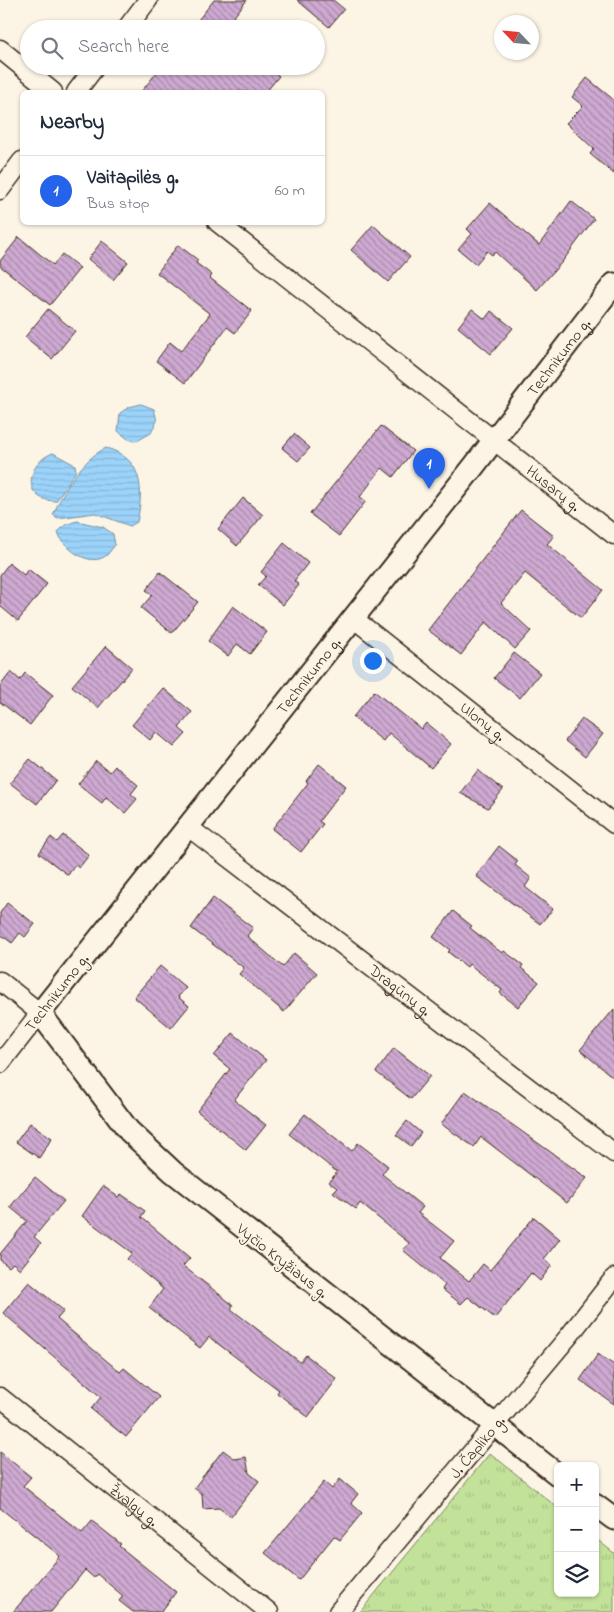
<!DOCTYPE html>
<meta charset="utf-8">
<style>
:root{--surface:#fff;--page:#f6f6f7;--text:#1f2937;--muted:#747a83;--line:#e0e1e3;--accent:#2563eb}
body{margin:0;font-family:"Indie Flower",sans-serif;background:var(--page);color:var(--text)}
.controls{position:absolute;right:15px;bottom:15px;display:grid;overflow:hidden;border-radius:8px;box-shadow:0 1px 4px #0004}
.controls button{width:45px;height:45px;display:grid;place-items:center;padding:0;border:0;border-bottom:1px solid var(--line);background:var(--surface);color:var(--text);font:25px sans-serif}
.compass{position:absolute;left:494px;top:15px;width:45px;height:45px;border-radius:50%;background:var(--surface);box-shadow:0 1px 4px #0004;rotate:296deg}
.you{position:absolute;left:372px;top:660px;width:18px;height:18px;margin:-12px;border:4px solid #fff;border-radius:50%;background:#1a73e8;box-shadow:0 0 0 8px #1a73e833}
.badge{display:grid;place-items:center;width:32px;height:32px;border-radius:50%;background:var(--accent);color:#fff;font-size:16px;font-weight:700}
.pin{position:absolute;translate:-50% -41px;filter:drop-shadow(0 1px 2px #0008)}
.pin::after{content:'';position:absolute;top:26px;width:18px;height:15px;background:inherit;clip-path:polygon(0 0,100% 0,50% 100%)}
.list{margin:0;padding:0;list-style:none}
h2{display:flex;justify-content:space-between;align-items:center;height:65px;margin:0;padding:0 20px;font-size:21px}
h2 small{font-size:16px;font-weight:400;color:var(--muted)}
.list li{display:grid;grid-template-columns:32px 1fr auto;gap:15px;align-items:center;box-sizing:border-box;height:70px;padding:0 20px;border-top:1px solid var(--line)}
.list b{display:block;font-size:19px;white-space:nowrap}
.list p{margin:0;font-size:16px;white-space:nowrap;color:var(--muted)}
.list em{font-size:16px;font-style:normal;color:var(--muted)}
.icon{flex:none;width:28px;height:28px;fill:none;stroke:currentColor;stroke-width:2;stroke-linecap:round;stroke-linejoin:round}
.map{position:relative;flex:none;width:614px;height:1612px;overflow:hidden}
.search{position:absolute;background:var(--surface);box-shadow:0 1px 4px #0004;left:20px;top:20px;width:305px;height:55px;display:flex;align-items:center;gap:12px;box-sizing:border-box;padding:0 18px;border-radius:28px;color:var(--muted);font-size:19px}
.panel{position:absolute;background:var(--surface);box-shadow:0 1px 4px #0004;left:20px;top:90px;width:305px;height:135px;border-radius:8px}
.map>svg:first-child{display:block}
</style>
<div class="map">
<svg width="614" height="1612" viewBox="0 0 614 1612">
<defs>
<pattern id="grass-tufts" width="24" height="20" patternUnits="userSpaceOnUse" patternTransform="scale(1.25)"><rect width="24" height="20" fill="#c2e199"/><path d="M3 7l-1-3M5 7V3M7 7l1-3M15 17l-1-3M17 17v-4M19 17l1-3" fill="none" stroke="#a8c183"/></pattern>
<pattern id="water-rules" width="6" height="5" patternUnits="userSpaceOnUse" patternTransform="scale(1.25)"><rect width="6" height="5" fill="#9bd3fa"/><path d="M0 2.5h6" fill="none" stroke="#86b5d6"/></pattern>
<pattern id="building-back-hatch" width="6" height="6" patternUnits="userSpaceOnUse" patternTransform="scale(1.25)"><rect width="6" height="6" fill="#cea9d2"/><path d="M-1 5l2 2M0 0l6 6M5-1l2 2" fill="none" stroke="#a88aaa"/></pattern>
</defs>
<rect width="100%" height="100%" fill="#fcf5e5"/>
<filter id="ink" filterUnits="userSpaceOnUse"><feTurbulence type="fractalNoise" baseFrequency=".02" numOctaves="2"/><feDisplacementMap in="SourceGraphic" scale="10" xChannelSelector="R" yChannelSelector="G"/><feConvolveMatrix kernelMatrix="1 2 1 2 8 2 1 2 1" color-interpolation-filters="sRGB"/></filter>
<g filter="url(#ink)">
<polygon fill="url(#grass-tufts)" stroke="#7e865c" points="490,1453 558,1508 558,1593 595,1593 595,1538 614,1553 614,1612 360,1612"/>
<g fill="url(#water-rules)" stroke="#758fa2">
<polygon points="141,404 154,409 157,421 151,433 137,441 128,439 118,431 120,413 129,407"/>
<path d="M106,448C143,458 144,489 137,522L130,526L95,513L58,518L53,515C63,491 82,459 106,448Z"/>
<path d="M53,453L75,465L76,471L56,501C20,501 27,462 53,453Z"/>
<path d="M77,521L103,527L113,534L115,545C112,548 110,552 107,555C90,569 63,548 58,532L65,525Z"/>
</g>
<g fill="url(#building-back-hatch)" stroke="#3b2a1e">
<polygon points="214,0 247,0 224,29 191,29"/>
<polygon points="297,0 333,0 344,9 329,27"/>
<polygon points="162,66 267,66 279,76 266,92 141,92"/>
<polygon points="587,78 614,100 614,174 590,154 594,149 566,123 583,106 572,97"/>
<polygon points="571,201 594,219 562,262 537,290 495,252 492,255 487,251 476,264 458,249 472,234 467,229 490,203 539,245"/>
<polygon points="373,225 410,257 388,282 351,250"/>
<polygon points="19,237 53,265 62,254 80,268 50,305 0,266 0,261"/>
<polygon points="102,241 128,262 113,280 88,259"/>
<polygon points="178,245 198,260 196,263 212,275 210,278 252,311 235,333 227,327 185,383 156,361 170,342 181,351 210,314 157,273"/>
<polygon points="48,309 75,331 52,359 25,337"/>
<polygon points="472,309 485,319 491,311 513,328 491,354 458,327"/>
<polygon points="381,426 413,451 393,477 382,468 360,497 366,501 339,536 310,514"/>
<polygon points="294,434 310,448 298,461 282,448"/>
<polygon points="243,498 263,515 237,546 218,529"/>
<polygon points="521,510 554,536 547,544 603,590 581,618 525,573 501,603 531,631 515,649 486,622 461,655 428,630"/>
<polygon points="284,543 308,563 294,581 299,585 283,605 258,585 266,576 261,572"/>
<polygon points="9,563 24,575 28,569 47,584 18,621 0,606 0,575"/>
<polygon points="160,572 198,602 172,633 141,608 152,595 146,590"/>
<polygon points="233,606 267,632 250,654 237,644 228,656 208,641"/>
<polygon points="106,646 132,668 98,708 72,686"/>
<polygon points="514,653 540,673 520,698 494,678"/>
<polygon points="11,672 20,680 25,673 53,695 30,725 0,702 0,686"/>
<polygon points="163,688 192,712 179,728 186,734 174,747 156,732 150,740 132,725"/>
<polygon points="374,691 421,729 426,723 451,744 431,768 389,733 383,741 353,717"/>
<polygon points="582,719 603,734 585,757 565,741"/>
<polygon points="30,759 56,780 37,804 10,783"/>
<polygon points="96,761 110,772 115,766 138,785 131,794 137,799 125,813 106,797 102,803 78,784"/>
<polygon points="319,764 346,786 319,821 323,824 301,852 272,829 308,783 306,781"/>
<polygon points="478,770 503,790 488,808 460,793"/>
<polygon points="63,835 89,855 79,868 75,865 68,875 39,853 51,837 57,842"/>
<polygon points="499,846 518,861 515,865 531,878 525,887 553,909 540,924 476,876"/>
<polygon points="213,898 253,928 247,936 283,967 294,953 317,973 284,1012 239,974 244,968 191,928"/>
<polygon points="7,903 35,924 25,937 20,933 12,943 0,934 0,913"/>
<polygon points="453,911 472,926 470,928 502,953 504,951 523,965 521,968 539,982 518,1007 500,993 502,990 469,964 467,967 448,952 450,950 433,937"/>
<polygon points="160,966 186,988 178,997 189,1006 171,1028 134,997"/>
<polygon points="614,1009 614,1078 580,1050"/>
<polygon points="233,1033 266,1060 234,1100 266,1125 246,1150 197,1111 230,1069 214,1056"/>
<polygon points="394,1048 430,1076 411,1099 376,1072"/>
<polygon points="465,1091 587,1178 567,1203 481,1137 474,1147 441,1124"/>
<polygon points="305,1114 352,1151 358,1143 388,1166 382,1174 423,1207 418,1213 454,1241 440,1258 469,1281 483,1264 490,1270 534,1217 560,1239 544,1259 552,1265 540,1281 531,1273 495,1318 468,1297 461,1304 442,1289 445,1285 403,1250 409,1243 360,1203 356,1209 333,1192 337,1188 329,1182 337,1172 289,1134"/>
<polygon points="407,1121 421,1133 411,1146 396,1135"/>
<polygon points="30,1123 52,1138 39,1158 16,1142"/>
<polygon points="35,1177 64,1201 34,1237 41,1243 20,1269 13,1263 9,1267 0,1260 0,1254 27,1221 10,1207"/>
<polygon points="103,1186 118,1197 121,1194 145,1211 141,1217 190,1258 183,1266 233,1305 231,1309 300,1362 306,1355 337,1379 308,1417 277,1393 279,1390 209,1337 200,1348 149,1308 163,1289 127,1259 132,1253 82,1216"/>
<polygon points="29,1282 64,1311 57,1319 120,1372 124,1368 159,1397 126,1437 91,1409 101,1397 3,1313"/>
<polygon points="598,1354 614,1365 614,1404 580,1380"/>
<polygon points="223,1450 235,1459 246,1457 249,1473 259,1481 231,1517 219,1508 203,1509 202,1494 194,1488"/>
<polygon points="0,1452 31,1477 23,1486 82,1533 92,1521 121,1544 119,1546 176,1592 161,1612 133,1612 119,1601 123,1596 97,1574 94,1578 85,1570 51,1612 13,1612 60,1556 0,1508"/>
<polygon points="340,1479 358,1494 351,1503 362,1513 340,1540 334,1536 299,1580 265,1553 324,1482 332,1489"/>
</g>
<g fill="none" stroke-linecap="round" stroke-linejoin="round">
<defs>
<g id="minor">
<polyline points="126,29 148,0"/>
<polyline points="0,49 53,92"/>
<polyline points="76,92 96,66"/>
<polyline points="0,190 22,161"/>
<path id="s1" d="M217,222L614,535"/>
<path id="s2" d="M353,618L614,824"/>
<path id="s3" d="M187,826L614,1153"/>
<polyline points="0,981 40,1013 0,1064"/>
<path id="s4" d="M0,1397L269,1612"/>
<path id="s5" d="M338,1612L569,1336L614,1278"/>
</g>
<g id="tertiary">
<path id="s6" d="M558,1475L173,1172L129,1131L40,1013L474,466L614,284"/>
<polyline points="595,1505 614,1519"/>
</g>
</defs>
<use href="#minor" stroke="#3b2a1e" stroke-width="21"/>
<use href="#tertiary" stroke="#3b2a1e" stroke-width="25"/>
<use href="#minor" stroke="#fcf5e5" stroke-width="18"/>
<use href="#tertiary" stroke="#fcf5e5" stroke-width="21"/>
</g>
</g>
<g text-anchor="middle" stroke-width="4" stroke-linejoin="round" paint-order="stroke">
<g font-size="16" fill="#3b2a1e" stroke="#fcf5e5">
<text dy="6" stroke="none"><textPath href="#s6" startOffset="1534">Technikumo g.</textPath></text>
<text dy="6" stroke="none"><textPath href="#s1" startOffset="429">Husarų g.</textPath></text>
<text dy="6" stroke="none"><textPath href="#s6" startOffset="1129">Technikumo g.</textPath></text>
<text dy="6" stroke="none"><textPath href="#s2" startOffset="166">Ulonų g.</textPath></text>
<text dy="6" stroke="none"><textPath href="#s3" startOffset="269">Dragūnų g.</textPath></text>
<text transform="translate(56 992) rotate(-52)" y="6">Technikumo g.</text>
<text transform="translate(283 1260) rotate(38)" y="6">Vyčio Kryžiaus g.</text>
<text dy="6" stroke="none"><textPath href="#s5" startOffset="216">J. Čapliko g.</textPath></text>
<text dy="6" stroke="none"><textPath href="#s4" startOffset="172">Žvalgų g.</textPath></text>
</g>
</g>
</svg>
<div class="controls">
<button>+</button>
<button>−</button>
<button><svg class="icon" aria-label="layers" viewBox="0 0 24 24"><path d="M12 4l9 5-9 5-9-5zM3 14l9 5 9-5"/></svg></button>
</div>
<svg class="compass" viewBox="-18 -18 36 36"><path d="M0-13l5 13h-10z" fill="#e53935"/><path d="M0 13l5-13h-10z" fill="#747a83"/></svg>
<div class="you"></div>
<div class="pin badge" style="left:429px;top:489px">1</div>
<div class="search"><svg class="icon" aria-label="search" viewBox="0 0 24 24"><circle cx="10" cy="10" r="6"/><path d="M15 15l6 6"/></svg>Search here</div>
<section class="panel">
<h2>Nearby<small></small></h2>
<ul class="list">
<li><span class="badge">1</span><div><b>Vaitapilės g.</b><p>Bus stop</p></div><em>60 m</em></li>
</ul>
</section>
</div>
